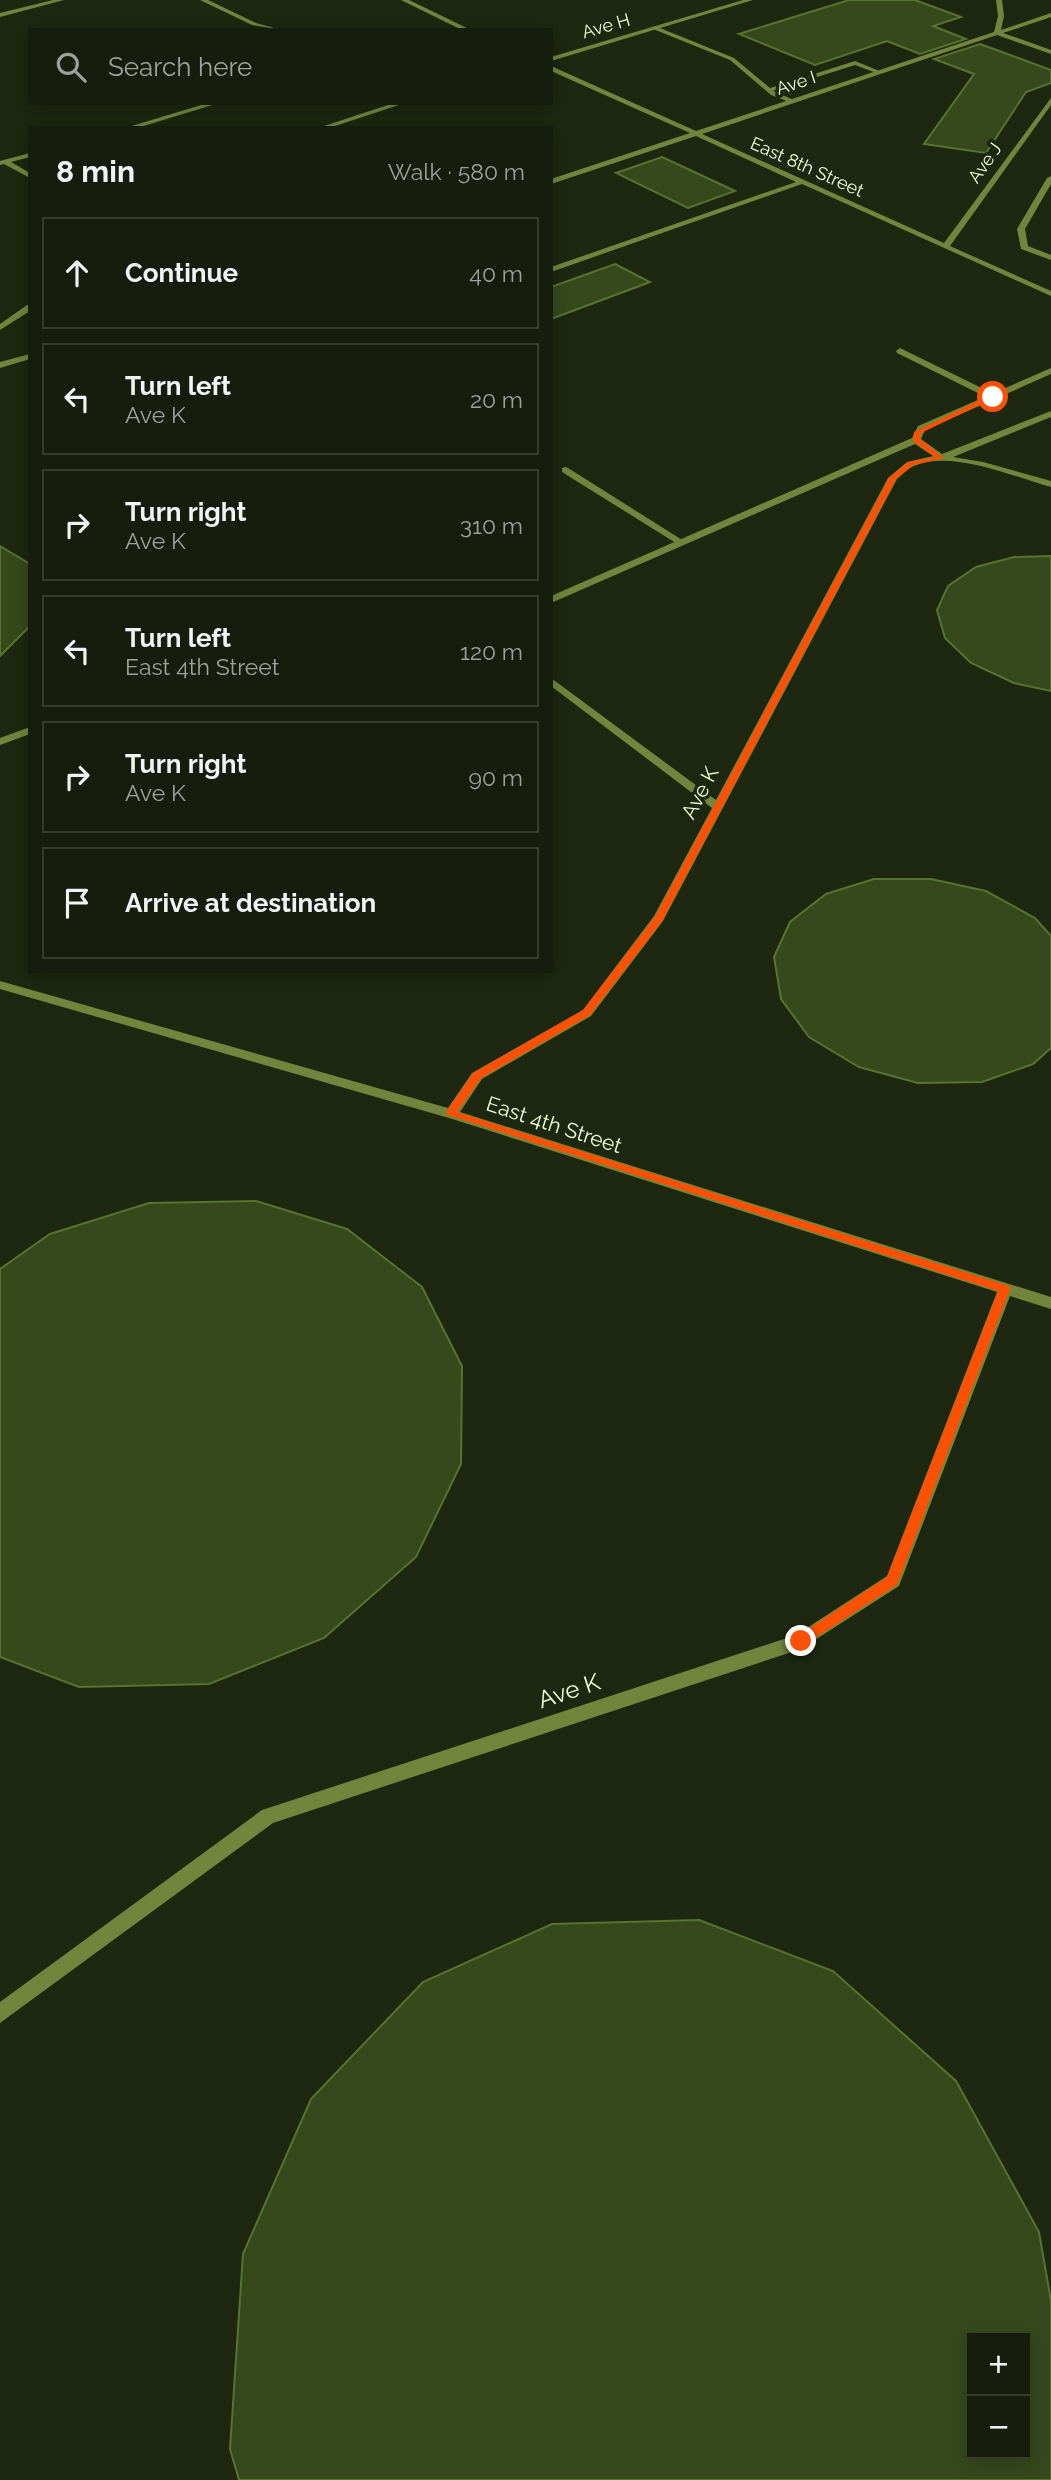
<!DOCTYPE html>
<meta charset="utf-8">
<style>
:root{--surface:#161d0c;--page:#232a1a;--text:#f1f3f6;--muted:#9ea29d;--line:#353b2d}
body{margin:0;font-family:Raleway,sans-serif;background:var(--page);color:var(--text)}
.controls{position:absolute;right:21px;bottom:21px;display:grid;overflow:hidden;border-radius:0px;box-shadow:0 4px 18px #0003}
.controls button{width:63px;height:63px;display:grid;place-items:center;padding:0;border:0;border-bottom:2px solid var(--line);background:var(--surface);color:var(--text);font:35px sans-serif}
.stop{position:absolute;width:21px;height:21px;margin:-16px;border:5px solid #fc5105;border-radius:50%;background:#fff}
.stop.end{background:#fc5105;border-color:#fff;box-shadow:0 2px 7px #0008}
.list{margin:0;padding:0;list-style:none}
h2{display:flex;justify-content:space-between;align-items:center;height:91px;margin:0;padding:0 28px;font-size:30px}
h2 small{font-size:23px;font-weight:400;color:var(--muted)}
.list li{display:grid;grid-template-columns:46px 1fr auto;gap:21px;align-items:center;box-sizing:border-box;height:112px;margin:0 14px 14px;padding:0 14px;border:2px solid var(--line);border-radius:0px}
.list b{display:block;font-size:26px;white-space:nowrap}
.list p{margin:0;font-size:23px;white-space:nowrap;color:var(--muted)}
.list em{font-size:23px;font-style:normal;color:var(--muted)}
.icon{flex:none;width:38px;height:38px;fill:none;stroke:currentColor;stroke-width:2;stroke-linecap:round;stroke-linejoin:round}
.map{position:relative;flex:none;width:1051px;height:2480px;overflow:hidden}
.search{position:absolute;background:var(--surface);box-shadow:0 4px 18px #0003;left:28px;top:28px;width:525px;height:77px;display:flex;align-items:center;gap:18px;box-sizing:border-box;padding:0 24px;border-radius:0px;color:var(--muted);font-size:26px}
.panel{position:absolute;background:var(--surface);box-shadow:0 4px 18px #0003;left:28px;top:126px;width:525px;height:847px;border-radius:0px}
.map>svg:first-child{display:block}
</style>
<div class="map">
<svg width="1051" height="2480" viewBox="0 0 1051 2480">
<rect width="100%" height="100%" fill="#1e2710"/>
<g fill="#36481c" stroke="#57732e" stroke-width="2" fill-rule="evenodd">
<polygon points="849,0 915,0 961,17 933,26 966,39 920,54 887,41 815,65 739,34"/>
<polygon points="980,44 1051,70 1051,83 1026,92 986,153 924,144 974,74 934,59"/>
<polygon points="662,157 735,191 688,208 616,173"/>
<polygon points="615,264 650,282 551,319 551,287"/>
<polygon points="0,546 30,564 30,626 0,656"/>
<polygon points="1051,556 1051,691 1014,683 971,663 945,638 937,610 948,586 976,567 1014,557"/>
<polygon points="874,879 931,879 986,891 1035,918 1051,936 1051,1048 1033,1064 982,1082 918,1083 859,1067 809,1037 781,999 774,957 790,922 826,894"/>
<polygon points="256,1201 347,1229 422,1287 462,1366 461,1464 416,1557 324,1638 209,1684 79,1687 0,1657 0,1269 50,1234 149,1203"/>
<path d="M699,1920L833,1971L956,2081L1039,2232L1051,2301V2480H239L230,2449L243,2254L311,2099L423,1982L552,1924ZM972,2338H1025V2454H972Z"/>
</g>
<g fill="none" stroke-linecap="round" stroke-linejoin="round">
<g fill="#73853c" fill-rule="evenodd">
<polygon points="200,0 208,0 256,23 281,30 252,25"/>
<polygon points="655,26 734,58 770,88 855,61 882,72 879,74 855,65 773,91 794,100 792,103 771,95 730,60 653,29"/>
<polygon points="900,348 996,395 997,397 990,399 897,353 896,351"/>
<polygon points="565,467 568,468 687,543 679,545 562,472 562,468"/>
</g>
<g fill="#73853c" fill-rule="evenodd">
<polygon points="53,0 64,0 0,17 0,13"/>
<polygon points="401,0 409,0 471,30 462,30"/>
<polygon points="743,0 753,0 551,61 551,57"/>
<polygon points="996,0 1002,0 1004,16 1001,30 1051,13 1051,17 1003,33 1051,50 1051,54 997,35 702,134 944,243 1051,98 1051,105 950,246 1051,291 1051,296 802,184 551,272 551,267 796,182 696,136 551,184 551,179 690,133 551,71 551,66 696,131 994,32 998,16"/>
<polygon points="208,103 219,103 137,128 125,128"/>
<polygon points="394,103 405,103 329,128 318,128"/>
<polygon points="30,153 30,157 11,162 30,173 30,178 4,164 0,165 0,161"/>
<polygon points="1051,176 1051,184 1025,229 1028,246 1051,255 1051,260 1021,249 1017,229 1047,178"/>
<polygon points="27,305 30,305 30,311 0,330 0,324"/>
<polygon points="30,354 30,359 0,368 0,362"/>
<path d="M1051,368V374L925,430L921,439L942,454L1051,411V417L953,457L983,462L1051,481V487C1014,477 951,449 914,466C907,469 902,475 897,479L663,921L591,1016L482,1079L460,1112L1051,1297V1309L1010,1296L899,1586L801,1649L273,1823L0,2023V2002L262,1810L796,1635L887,1576L997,1292L449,1118L0,989V981L448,1108L472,1073L583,1010L654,916L712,808L551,686V678L716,800L888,478L907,462L933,456L915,444L551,603V596L912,438L918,426Z"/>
<polygon points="30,727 30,734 0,745 0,738"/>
</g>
</g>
<polygon fill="#fc5105" points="990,395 996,397 921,433 920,439 944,458 913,465 896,479 662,921 590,1015 481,1078 457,1112 1009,1286 1010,1289 897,1585 801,1647 796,1645 796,1637 887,1577 998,1291 445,1114 473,1073 583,1010 655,917 889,478 908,462 935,457 913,441 914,432"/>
<g text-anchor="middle" stroke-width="7" stroke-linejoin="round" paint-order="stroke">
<g font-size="18" fill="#f2fed7" stroke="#1e2710">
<text transform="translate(606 26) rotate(-16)" y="6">Ave H</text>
<text transform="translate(796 83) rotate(-18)" y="6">Ave I</text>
<text transform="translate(985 163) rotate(-55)" y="6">Ave J</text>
<text transform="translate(807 167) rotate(24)" y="6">East 8th Street</text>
</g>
<g font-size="21" fill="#f2fed7" stroke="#1e2710">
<text transform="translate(700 793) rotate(-62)" y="7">Ave K</text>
<text transform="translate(554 1125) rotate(18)" y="7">East 4th Street</text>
</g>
<g font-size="24" fill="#f2fed7" stroke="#1e2710">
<text transform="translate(569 1691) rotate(-18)" y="8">Ave K</text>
</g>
</g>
</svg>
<div class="controls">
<button>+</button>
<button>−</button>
</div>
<div class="stop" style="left:993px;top:397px"></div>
<div class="stop end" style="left:801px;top:1641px"></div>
<div class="search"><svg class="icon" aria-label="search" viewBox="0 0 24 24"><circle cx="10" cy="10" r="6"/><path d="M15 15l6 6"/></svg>Search here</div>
<section class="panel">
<h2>8 min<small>Walk · 580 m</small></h2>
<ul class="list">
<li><svg class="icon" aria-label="ahead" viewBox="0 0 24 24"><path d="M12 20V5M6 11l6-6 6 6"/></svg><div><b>Continue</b></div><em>40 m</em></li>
<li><svg class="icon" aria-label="left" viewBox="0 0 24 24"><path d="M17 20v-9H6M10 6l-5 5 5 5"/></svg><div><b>Turn left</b><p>Ave K</p></div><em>20 m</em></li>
<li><svg class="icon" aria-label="right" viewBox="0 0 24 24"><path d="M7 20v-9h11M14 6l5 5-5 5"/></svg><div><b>Turn right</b><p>Ave K</p></div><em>310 m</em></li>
<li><svg class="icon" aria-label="left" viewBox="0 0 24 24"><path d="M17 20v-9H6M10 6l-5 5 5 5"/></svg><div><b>Turn left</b><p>East 4th Street</p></div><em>120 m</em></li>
<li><svg class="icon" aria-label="right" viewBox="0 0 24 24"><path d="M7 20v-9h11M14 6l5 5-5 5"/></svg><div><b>Turn right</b><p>Ave K</p></div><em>90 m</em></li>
<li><svg class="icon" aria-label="arrive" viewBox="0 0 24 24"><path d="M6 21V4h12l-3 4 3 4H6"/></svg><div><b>Arrive at destination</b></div></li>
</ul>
</section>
</div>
